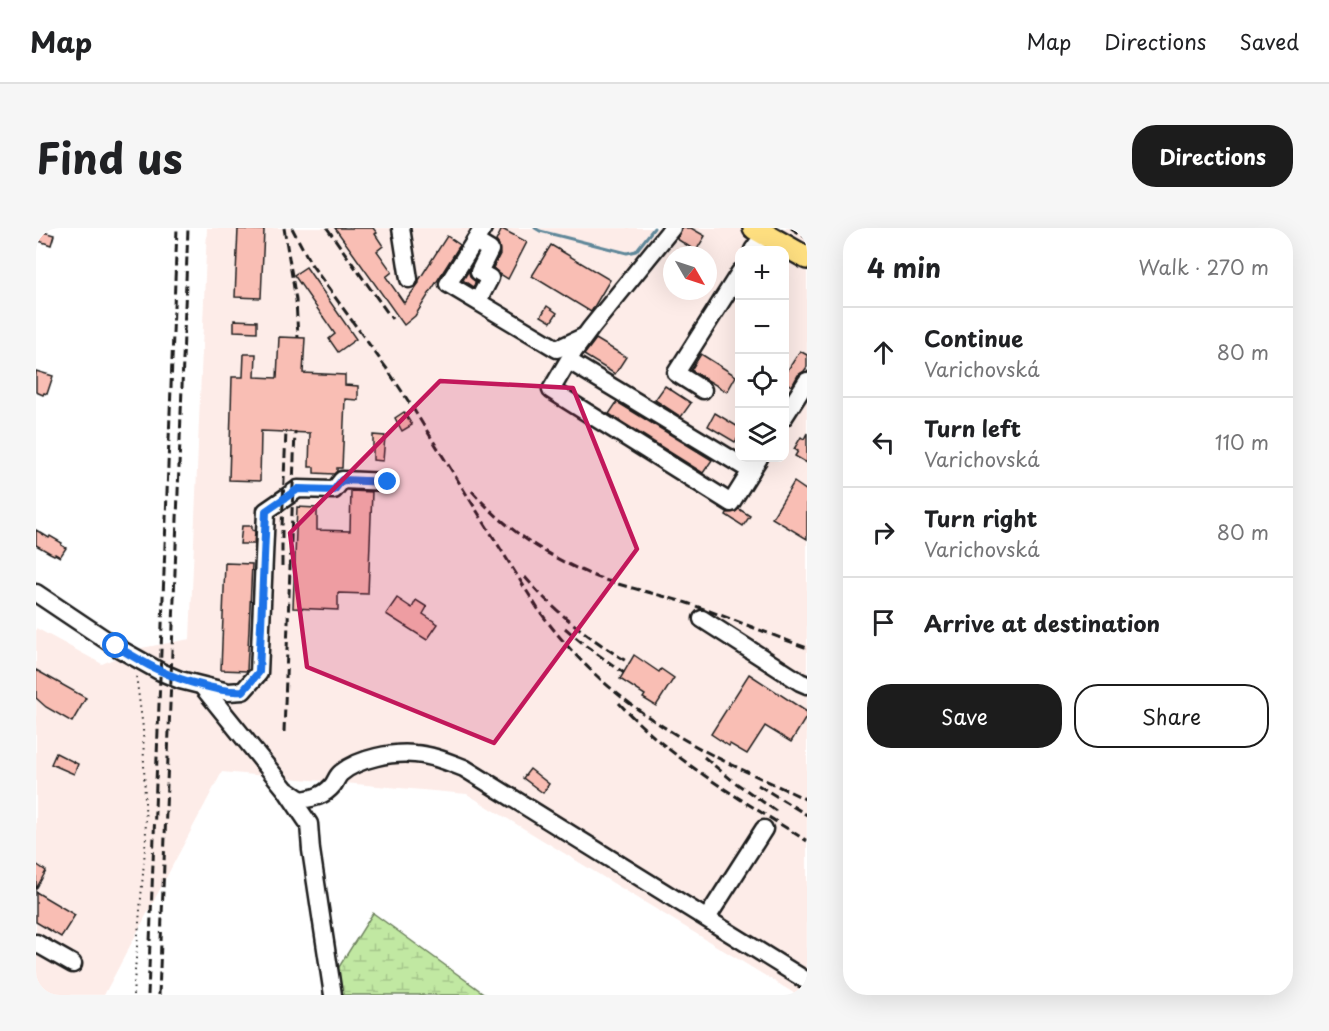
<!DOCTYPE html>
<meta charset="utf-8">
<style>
:root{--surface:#fff;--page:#f6f6f6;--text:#202124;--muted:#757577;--line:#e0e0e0;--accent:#1c1c1c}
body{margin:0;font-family:"Playpen Sans",sans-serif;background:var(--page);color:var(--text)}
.controls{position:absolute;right:18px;top:18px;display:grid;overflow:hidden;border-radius:12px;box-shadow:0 6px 24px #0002}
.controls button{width:54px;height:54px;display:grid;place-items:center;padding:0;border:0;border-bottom:2px solid var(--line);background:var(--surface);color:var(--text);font:30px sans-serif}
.compass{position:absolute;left:627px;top:18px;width:54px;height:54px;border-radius:50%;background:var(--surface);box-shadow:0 6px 24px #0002;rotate:129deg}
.stop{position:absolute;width:18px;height:18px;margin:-14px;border:4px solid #1a73e8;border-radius:50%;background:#fff}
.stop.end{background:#1a73e8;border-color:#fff;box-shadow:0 2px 6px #0008}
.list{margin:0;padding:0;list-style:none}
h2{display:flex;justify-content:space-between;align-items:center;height:78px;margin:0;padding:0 24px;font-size:26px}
h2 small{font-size:20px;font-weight:400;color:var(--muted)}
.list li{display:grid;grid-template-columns:39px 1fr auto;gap:18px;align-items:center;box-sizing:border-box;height:90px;padding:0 24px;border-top:2px solid var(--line)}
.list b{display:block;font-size:22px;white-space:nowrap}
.list p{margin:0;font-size:20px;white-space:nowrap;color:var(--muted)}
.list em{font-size:20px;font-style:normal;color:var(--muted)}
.actions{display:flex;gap:12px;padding:18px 24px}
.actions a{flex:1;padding:14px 0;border:2px solid var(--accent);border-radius:24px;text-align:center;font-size:21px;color:var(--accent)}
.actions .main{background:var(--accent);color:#fff}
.icon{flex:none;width:33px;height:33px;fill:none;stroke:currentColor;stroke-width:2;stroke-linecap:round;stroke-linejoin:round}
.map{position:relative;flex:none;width:771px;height:767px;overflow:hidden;border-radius:24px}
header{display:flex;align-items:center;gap:36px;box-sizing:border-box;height:84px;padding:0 30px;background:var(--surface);border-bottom:2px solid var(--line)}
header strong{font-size:28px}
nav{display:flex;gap:33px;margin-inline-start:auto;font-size:21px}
.intro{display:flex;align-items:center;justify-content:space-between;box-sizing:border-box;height:144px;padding:0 36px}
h1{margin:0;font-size:42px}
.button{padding:15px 27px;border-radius:24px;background:var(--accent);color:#fff;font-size:21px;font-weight:700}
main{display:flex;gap:36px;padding:0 36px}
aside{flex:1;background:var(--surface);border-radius:24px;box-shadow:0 6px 24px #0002}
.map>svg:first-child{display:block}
</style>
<header>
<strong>Map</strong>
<nav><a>Map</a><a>Directions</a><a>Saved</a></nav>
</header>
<div class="intro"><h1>Find us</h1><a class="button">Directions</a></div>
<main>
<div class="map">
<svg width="771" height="767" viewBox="0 0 771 767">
<defs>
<pattern id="wetland-marsh" width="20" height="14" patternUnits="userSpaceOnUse" patternTransform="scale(1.5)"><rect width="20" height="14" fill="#c1e8a2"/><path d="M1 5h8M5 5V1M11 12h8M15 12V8" fill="none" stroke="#a5c68b"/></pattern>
</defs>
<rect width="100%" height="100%" fill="#fff"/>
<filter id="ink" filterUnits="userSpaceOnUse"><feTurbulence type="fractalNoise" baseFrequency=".0167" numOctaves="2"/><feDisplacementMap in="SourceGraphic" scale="12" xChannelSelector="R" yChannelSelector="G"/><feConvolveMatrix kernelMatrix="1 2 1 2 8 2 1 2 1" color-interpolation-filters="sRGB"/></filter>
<g filter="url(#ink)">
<path fill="#fdece8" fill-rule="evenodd" d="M171,0H771V767H761L431,566L186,544L68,767H0V400L66,436L100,421L154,411ZM704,22H748V230H704ZM636,27H672V63H636Z"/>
<polygon fill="url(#wetland-marsh)" stroke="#6e825f" stroke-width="1.5" points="337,685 450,767 291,767 289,761"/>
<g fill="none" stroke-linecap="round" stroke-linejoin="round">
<polyline stroke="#5e8799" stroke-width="3" points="499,0 504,3 591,25 600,23 618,0"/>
</g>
<g fill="#f9beb4" stroke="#1c1c1c" stroke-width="1.5">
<polygon points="299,0 337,0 341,5 339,6 347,18 341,23 356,44 350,49 368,75 383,55 383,52 411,8 424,17 379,88 368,97"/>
<polygon points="646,0 655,0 669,8 660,23 641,11 644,6"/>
<polygon points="202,1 228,2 225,70 199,69"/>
<polygon points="466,1 491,14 472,51 464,46 457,40 464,26 463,17 460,13"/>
<polygon points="0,2 18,7 15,17 0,12"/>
<polygon points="515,17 574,52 555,84 496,48"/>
<polygon points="270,39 320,111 302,124 293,111 299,106 258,47"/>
<polygon points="433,42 434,49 440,54 437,59 427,52"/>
<polygon points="511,78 521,85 515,94 505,88"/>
<polygon points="198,92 221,93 221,104 198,103"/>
<polygon points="243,109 269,110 267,145 309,147 309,157 322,158 322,172 309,171 306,240 301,240 301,243 298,246 278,245 278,239 273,239 274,205 225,203 224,253 193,252 196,149 207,149 208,126 220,126 219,149 241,150"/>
<polygon points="560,111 590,129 579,146 548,127"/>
<polygon points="764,123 771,127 771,139 768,143 762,147 756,158 748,154 748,148"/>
<polygon points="665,126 700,148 691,164 655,142"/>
<polygon points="0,143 17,148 11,166 8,165 7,167 0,164"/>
<polygon points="629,158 655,175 645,189 619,172"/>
<polygon points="581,174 676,232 667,245 573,186"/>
<polygon points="368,184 376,197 366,203 359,190"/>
<polygon points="679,185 704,200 704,207 699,214 672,198"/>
<polygon points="771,205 771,235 759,228 762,223 758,221 765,209 768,211"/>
<polygon points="337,207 349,208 347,233 337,232"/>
<polygon points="758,254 771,263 771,311 736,290"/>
<polygon points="315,263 336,264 332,366 302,365 302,382 257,380 261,279 281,280 281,302 314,303"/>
<polygon points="703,281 714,288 707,298 690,287 691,285 699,284"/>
<polygon points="206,298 216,298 216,302 219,303 218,316 204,316"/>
<polygon points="0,302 13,310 14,308 26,315 25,317 30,320 24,329 19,326 18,327 14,325 0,317"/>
<polygon points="189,335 216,336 211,443 185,442"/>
<polygon points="361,370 376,380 380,372 391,379 387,386 402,396 391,412 350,386"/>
<polygon points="598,427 623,444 625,441 638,450 620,478 607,470 609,467 584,451"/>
<polygon points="0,442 50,470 36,494 10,479 0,470"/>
<polygon points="713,446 771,484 771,488 755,514 729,498 711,526 694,516 693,518 675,506"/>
<polygon points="20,525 42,536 38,546 15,536"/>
<polygon points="494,541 513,556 507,565 487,550"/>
<polygon points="0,636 10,643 0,661"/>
<polygon points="0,664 39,687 25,709 0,694"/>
</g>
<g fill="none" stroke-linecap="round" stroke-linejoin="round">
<defs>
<g id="minor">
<polyline points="365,0 373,51"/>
<polyline points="447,0 412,56 521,121 547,109"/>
<polyline points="636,0 555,100 538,123 515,162 695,275 723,230"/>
<polyline points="439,13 454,22 443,44 454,50 442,73"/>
<polyline points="717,22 722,15"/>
<polyline points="533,133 715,243"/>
<polyline points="667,162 640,145 704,44"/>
<polyline points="748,189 771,153"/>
<polyline points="0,365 82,420 125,444 144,452 192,464 207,463 223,445 230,283 262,261 298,262 306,252 352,254"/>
<polyline points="666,391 764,454 771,457"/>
<path d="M166,458L250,562L265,572C278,570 288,568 297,557C300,553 301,548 305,545C323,530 356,524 379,526C396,527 412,534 428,540L771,753"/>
<polyline points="252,565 273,596 275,622 297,767"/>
<polyline points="671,690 728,601"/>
<polyline points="0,715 37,736"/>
</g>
<polyline id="major" points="718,0 771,30"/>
</defs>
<use href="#minor" stroke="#1c1c1c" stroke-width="21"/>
<use href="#major" stroke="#1c1c1c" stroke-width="26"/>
<polyline stroke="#1c1c1c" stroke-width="2" stroke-dasharray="1.5 4.5" stroke-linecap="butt" points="97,767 110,609 107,500 100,447"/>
<use href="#minor" stroke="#fff" stroke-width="16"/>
<use href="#major" stroke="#fedf80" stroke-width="21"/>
<g stroke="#1c1c1c" stroke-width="3" stroke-dasharray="9 4.5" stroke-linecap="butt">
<polyline points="248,0 260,72 262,110"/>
<path d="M256,0L275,36L351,141L373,174L502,381C550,448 607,491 680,529C710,544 741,557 771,572"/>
<polyline points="291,0 356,91"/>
<polyline points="755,0 771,10"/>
<path d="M436,263C472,304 520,335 572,353C598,361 625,367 651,375C691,389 731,405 771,420"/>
<polyline points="246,338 246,299 250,203"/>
<path d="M489,349C518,384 555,411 593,435"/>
<polyline points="529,400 550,418 588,445"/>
<path d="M583,475C636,533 705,571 771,613"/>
<polyline points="248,504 259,203"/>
<polyline points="668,529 697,553 743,585"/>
<polyline points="722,557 771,587"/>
<polyline points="112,767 141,0"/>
<polyline points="123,767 152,0"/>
</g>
</g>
</g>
<g fill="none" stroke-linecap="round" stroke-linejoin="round" filter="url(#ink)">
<path stroke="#1a73e8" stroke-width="8" d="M80,418C109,436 132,449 165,457C181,461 191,464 207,463L223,444L230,283L262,261L298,262L306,252L352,254"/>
</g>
<path fill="#c2185b" fill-opacity="0.2" stroke="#c2185b" stroke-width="4.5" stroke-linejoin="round" d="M404,153L537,160L601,321L458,515L271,439L254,305Z"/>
</svg>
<div class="controls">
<button>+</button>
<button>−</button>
<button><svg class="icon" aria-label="locate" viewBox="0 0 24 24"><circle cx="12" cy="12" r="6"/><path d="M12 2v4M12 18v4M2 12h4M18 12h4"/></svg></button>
<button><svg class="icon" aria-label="layers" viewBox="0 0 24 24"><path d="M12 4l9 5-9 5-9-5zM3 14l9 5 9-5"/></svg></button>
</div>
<svg class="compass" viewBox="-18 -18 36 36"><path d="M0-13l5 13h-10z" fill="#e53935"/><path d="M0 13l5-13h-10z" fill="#757577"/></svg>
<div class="stop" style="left:80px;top:418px"></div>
<div class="stop end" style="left:352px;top:254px"></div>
</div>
<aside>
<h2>4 min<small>Walk · 270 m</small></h2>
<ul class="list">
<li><svg class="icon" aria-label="ahead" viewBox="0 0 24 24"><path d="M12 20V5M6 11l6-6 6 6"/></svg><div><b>Continue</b><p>Varichovská</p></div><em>80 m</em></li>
<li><svg class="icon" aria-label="left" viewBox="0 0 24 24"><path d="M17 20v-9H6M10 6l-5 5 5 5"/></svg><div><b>Turn left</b><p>Varichovská</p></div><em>110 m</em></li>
<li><svg class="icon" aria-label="right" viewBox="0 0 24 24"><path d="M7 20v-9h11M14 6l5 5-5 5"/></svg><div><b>Turn right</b><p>Varichovská</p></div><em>80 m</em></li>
<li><svg class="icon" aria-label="arrive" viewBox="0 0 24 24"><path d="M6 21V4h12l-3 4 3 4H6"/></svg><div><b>Arrive at destination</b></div></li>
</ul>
<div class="actions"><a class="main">Save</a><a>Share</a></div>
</aside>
</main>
